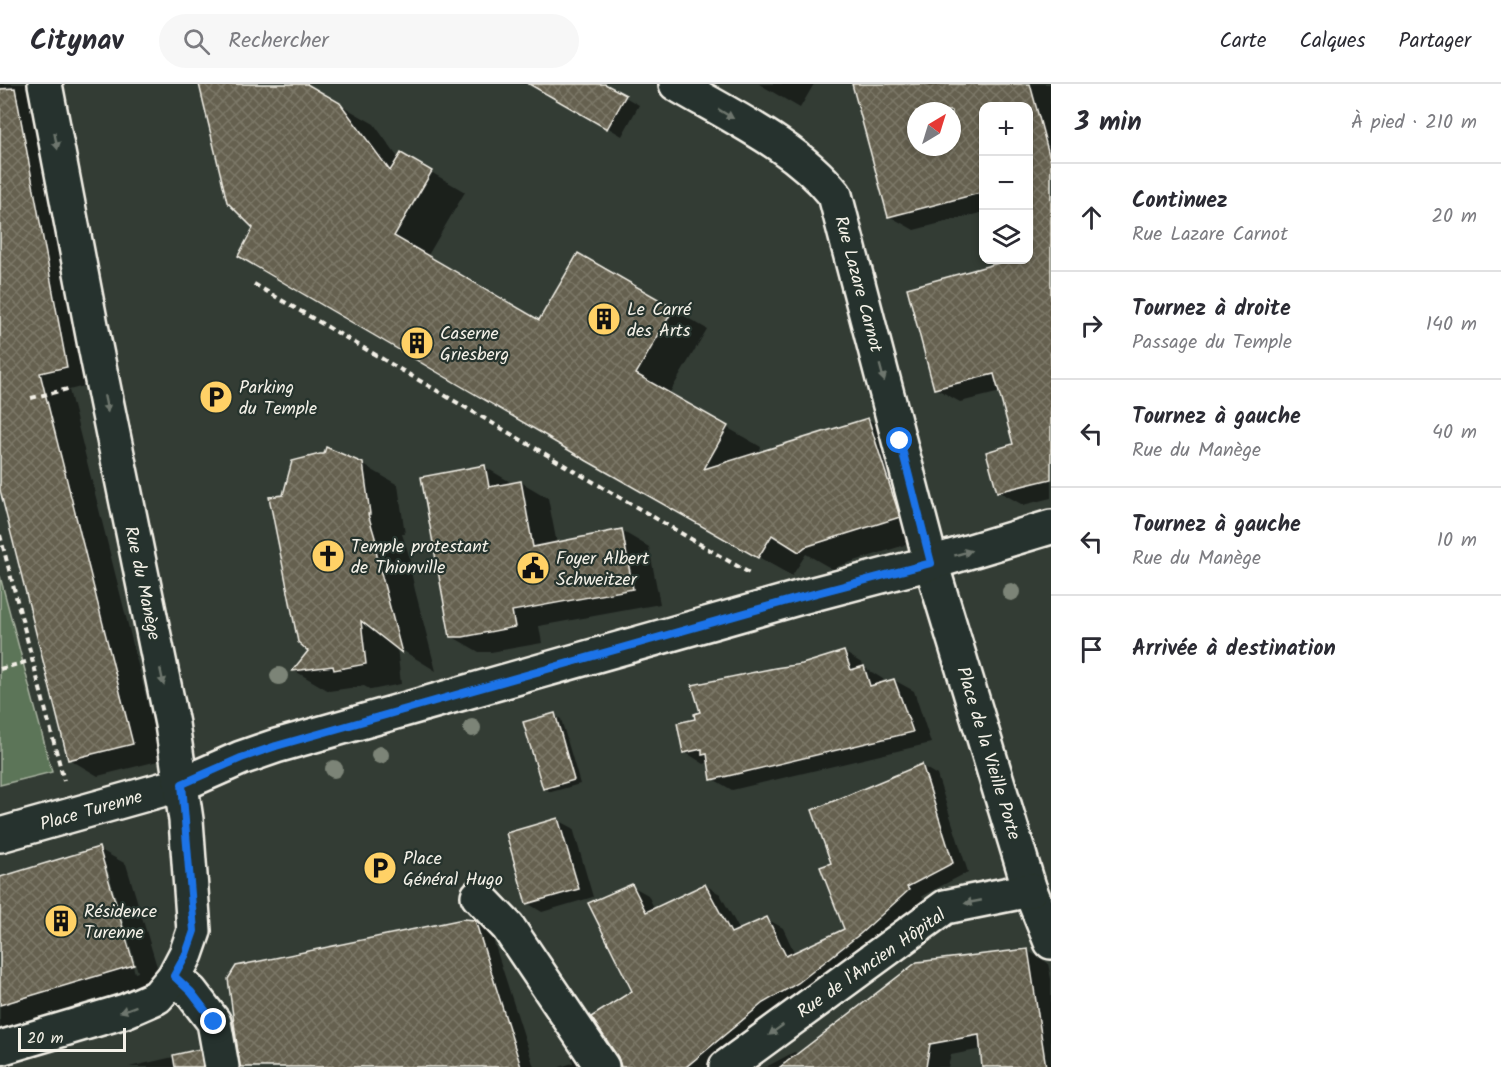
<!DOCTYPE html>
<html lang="fr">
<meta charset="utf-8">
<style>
:root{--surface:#fff;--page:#f7f7f7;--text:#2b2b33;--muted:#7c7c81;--line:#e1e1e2}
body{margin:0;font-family:Kalam,sans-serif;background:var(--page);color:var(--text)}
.controls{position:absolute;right:18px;top:18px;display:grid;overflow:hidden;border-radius:12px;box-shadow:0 3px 9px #0003}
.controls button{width:54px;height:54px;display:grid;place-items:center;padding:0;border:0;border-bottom:2px solid var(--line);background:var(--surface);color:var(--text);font:30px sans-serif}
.compass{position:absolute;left:907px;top:18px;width:54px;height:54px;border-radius:50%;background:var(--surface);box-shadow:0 3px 9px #0003;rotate:38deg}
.scale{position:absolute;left:18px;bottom:15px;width:108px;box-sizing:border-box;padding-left:6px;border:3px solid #f4f1e8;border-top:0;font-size:16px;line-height:21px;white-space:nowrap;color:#f4f1e8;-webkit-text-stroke:4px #26332d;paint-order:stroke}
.stop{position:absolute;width:18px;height:18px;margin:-14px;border:4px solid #1a73e8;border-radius:50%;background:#fff}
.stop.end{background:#1a73e8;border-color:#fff;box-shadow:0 2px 6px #0008}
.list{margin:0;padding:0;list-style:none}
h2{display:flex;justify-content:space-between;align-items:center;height:78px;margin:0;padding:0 24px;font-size:26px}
h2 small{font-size:20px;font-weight:400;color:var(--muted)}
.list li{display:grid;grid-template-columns:39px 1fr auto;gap:18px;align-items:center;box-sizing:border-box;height:108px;padding:0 24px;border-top:2px solid var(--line)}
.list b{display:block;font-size:22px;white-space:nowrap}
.list p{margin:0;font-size:20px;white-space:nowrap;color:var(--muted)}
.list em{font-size:20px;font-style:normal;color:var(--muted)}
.icon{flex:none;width:33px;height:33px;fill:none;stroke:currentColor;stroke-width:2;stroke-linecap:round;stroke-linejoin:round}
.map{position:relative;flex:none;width:1051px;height:983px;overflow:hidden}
header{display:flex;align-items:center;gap:36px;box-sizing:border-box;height:84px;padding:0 30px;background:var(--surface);border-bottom:2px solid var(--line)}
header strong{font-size:28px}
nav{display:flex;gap:33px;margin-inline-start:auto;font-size:21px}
.search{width:420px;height:54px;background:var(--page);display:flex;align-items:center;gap:15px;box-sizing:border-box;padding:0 21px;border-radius:33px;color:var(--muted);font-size:22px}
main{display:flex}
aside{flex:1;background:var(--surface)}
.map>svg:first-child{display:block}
</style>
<header>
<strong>Citynav</strong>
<div class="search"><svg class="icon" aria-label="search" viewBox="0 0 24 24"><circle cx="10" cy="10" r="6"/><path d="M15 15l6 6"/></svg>Rechercher</div>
<nav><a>Carte</a><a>Calques</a><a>Partager</a></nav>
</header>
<main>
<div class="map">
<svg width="1051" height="983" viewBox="0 0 1051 983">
<defs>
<pattern id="building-cross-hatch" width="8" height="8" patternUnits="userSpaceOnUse" patternTransform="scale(1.5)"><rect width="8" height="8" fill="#65614f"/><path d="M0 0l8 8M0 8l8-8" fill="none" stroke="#7c7868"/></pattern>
</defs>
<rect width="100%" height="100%" fill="#333c34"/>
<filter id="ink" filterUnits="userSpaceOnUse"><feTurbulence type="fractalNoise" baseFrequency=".0167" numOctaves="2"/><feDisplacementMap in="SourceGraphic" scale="12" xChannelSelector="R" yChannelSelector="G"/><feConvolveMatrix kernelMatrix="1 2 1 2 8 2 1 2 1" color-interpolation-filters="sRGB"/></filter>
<g filter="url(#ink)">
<polygon fill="#5c7458" stroke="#a8b2a0" stroke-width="1.5" points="0,492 52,688 0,701"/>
<g fill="#0007" fill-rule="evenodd">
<polygon points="0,0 39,0 96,299 69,306 162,676 98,692 69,675 0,400"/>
<polygon points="200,0 304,0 374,40 399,75 402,71 465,108 427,173 540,238 578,171 707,245 669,310 761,363 758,370 868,335 902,355 933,452 839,482 834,486 806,470 792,492 587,376 255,144"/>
<polygon points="534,0 602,0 639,21 622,52"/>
<polygon points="759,0 814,0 800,24"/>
<path d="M854,0H1050L1051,414L1023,421L998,407L1015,361L1001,308L960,318L935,304L1004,179L1003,176H1028V22H984V128L914,146L889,132ZM916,27H952V63H916Z"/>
<polygon points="362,380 398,401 405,450 402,450 411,477 409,478 415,506 436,587 397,563 401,600 371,606 364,602 329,607 295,587 311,566 284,412"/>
<polygon points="485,383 512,399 521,398 548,414 557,460 622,447 649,463 660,520 539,542 542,559 491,568 479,568 451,552"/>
<polygon points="844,568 863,580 865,584 883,595 884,599 894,596 914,607 931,659 732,706 713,695 710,678 704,680 685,668 697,636 802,581"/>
<polygon points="554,631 561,635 580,700 551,708 544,704"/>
<polygon points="922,682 937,691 968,788 922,812 924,816 875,859 711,983 622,983 633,908 632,802 648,811 655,826 705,801 720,810 740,847 767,835 783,844 795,870 846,846 832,780"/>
<polygon points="558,736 573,744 593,813 542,828 527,819"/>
<path d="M99,765L126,780L161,896L0,944V794ZM104,784H107L138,888L135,889Z"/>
<polygon points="474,837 490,846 534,983 242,983"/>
<polygon points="1028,867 1048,879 1051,895 1051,983 984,983 982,965 951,971 948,983 766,983 794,968 799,970"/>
<polygon points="200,967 215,976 217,983 129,983"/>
<polygon points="571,970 584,978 588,983 559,983 573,979"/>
</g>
<g fill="url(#building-cross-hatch)" stroke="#f4f1e8" stroke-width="1.5" fill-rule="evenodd">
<polygon points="199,0 307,0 340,19 390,87 401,69 432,87 394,152 539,236 578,169 674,224 636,290 728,342 704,385 868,334 900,433 805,463 799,468 772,451 758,474 587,377 548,354 550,354 238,172 253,144 227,118"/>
<polygon points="529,0 605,0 626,11 607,45"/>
<path d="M852,0H1030L1051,78V395L997,408L986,368L1013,360L994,290L934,305L907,204L1002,178L1001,176H1029V22H984V108L888,133ZM916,27H952V63H916Z"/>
<polygon points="15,4 67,283 40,289 133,660 68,676 0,406 0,5"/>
<polygon points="326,363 363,379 370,430 368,430 376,457 374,458 380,485 402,569 361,537 366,580 334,586 333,582 292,587 308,567 298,558 269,413 283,411 292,377 320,370 324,370"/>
<polygon points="485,381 489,403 521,397 533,463 622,445 633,505 512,527 515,543 463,553 450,553 421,393"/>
<polygon points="844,567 851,586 864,582 870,602 894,595 913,648 711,696 707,670 702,671 702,665 683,669 677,639 695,635 694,630 700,628 692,601 775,584 802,580"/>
<polygon points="555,629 574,696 543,705 523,638"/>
<polygon points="922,680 953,779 907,803 909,806 860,850 798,899 763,919 686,983 621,983 618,973 591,933 632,907 588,819 632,800 646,828 705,800 731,849 767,833 786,872 844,845 820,783 831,779 812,726"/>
<polygon points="558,734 579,805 526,820 506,749"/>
<polygon points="99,763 134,881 0,921 0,793"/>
<polygon points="463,835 475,836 521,983 240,983 228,895 236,882"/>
<polygon points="1028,865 1046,983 982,983 979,951 930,960 926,983 780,983 917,878"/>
<polygon points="200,965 203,983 175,983 173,971"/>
</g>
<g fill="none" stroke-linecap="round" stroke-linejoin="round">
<defs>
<g id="minor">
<path d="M676,0C730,32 796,62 835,111L931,479L1030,806L1051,858"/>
<polyline points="0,751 182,700 241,674 276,662 798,514 931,479 1051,443"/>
<polyline points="478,812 508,843 602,983"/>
<polyline points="174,893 191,908 214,938 222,983"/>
<polyline points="0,964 125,927 157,913 174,893 186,870 194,847 186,736 172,640 95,262 45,0"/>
<polyline points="726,983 945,823 1030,806"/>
</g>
</defs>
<use href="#minor" stroke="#f4f1e8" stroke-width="38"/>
<g stroke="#f4f1e8" stroke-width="4" stroke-dasharray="6 4.5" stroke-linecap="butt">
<polyline points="254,200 751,490"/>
<polyline points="31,314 68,305"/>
<polyline points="0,451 64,697"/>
<polyline points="0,585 33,576"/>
</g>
<use href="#minor" stroke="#26332d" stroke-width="33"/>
</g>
<g fill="#7c8477">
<circle cx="1011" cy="508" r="9"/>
<circle cx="279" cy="592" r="9"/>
<circle cx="472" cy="644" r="9"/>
<circle cx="380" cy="671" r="9"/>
<circle cx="334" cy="685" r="9"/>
</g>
<defs><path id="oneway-solid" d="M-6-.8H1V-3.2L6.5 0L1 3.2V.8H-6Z" transform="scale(1.5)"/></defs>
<g fill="#6e766e">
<use href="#oneway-solid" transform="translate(726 30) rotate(31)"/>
<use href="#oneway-solid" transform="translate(56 57) rotate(79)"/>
<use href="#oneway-solid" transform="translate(882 289) rotate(75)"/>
<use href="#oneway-solid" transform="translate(106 320) rotate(78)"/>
<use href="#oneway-solid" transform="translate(963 469) rotate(-16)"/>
<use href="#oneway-solid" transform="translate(162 593) rotate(78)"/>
<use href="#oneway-solid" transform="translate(973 818) rotate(169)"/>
<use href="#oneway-solid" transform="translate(128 925) rotate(160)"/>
<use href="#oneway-solid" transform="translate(776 946) rotate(144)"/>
</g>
</g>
<g fill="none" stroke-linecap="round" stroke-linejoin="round" filter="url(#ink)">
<polyline stroke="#1a73e8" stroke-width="8" points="214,938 191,908 174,892 186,870 194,847 182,700 241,674 276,662 798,514 931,479 900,357"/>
</g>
<defs>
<symbol id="building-disc" viewBox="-11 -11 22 22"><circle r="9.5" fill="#ffd166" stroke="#26332d"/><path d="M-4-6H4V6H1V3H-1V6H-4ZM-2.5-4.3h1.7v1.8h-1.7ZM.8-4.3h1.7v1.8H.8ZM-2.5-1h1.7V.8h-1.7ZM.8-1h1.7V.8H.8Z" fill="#111"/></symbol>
<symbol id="parking-disc" viewBox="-11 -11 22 22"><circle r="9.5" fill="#ffd166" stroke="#26332d"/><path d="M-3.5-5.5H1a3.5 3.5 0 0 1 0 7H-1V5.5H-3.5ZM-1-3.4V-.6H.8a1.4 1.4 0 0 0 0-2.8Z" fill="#111"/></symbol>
<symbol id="church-disc" viewBox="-11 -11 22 22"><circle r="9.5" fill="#ffd166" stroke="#26332d"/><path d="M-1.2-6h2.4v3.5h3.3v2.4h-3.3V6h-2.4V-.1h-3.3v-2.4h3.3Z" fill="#111"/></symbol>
<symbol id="civic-disc" viewBox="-11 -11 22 22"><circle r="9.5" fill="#ffd166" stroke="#26332d"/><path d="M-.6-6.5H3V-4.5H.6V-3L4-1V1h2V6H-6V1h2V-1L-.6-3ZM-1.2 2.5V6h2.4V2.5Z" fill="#111"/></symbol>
</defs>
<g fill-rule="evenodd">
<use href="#building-disc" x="585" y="216" width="38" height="38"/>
<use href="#building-disc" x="398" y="240" width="38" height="38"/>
<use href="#parking-disc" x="197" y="294" width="38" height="38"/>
<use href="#church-disc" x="309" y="453" width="38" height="38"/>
<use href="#civic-disc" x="514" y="465" width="38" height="38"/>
<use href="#parking-disc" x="361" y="765" width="38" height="38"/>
<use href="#building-disc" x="42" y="818" width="38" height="38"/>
</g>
<g text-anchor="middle" stroke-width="4.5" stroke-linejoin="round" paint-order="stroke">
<g font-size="18" fill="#f4f1e8" stroke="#26332d">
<text transform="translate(859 200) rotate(75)" y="6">Rue Lazare Carnot</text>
<text transform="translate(143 499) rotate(78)" y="6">Rue du Manège</text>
<text transform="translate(989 669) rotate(73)" y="6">Place de la Vieille Porte</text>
<text transform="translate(91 726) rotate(-16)" y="6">Place Turenne</text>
<text transform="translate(871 879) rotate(-35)" y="6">Rue de l'Ancien Hôpital</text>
</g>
<g font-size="18" fill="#f4f1e8" stroke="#26332d" text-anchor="start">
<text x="627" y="231">Le Carré<tspan x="627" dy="21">des Arts</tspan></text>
<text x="440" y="255">Caserne<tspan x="440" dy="21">Griesberg</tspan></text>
<text x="239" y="309">Parking<tspan x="239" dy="21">du Temple</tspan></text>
<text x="351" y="468">Temple protestant<tspan x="351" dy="21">de Thionville</tspan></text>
<text x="556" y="480">Foyer Albert<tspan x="556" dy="21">Schweitzer</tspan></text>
<text x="403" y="780">Place<tspan x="403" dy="21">Général Hugo</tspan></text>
<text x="84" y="833">Résidence<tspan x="84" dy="21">Turenne</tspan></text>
</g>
</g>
</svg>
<div class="controls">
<button>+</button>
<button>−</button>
<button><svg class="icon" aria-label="layers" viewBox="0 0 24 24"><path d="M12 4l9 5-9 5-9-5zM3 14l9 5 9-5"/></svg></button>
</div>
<svg class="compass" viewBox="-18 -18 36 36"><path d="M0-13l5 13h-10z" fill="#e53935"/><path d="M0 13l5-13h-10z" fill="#7c7c81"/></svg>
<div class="scale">20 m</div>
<div class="stop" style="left:900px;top:357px"></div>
<div class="stop end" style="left:214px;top:938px"></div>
</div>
<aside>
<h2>3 min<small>À pied · 210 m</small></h2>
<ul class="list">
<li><svg class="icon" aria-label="ahead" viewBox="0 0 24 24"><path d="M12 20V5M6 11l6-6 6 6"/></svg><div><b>Continuez</b><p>Rue Lazare Carnot</p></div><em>20 m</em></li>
<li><svg class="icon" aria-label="right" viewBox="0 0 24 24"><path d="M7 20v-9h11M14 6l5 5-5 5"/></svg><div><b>Tournez à droite</b><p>Passage du Temple</p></div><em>140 m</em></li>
<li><svg class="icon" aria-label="left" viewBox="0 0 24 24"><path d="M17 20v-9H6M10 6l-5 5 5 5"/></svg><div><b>Tournez à gauche</b><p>Rue du Manège</p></div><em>40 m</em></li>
<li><svg class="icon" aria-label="left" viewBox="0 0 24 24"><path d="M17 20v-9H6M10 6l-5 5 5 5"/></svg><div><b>Tournez à gauche</b><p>Rue du Manège</p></div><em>10 m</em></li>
<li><svg class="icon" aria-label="arrive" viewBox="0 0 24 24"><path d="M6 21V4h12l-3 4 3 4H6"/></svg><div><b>Arrivée à destination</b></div></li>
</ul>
</aside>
</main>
